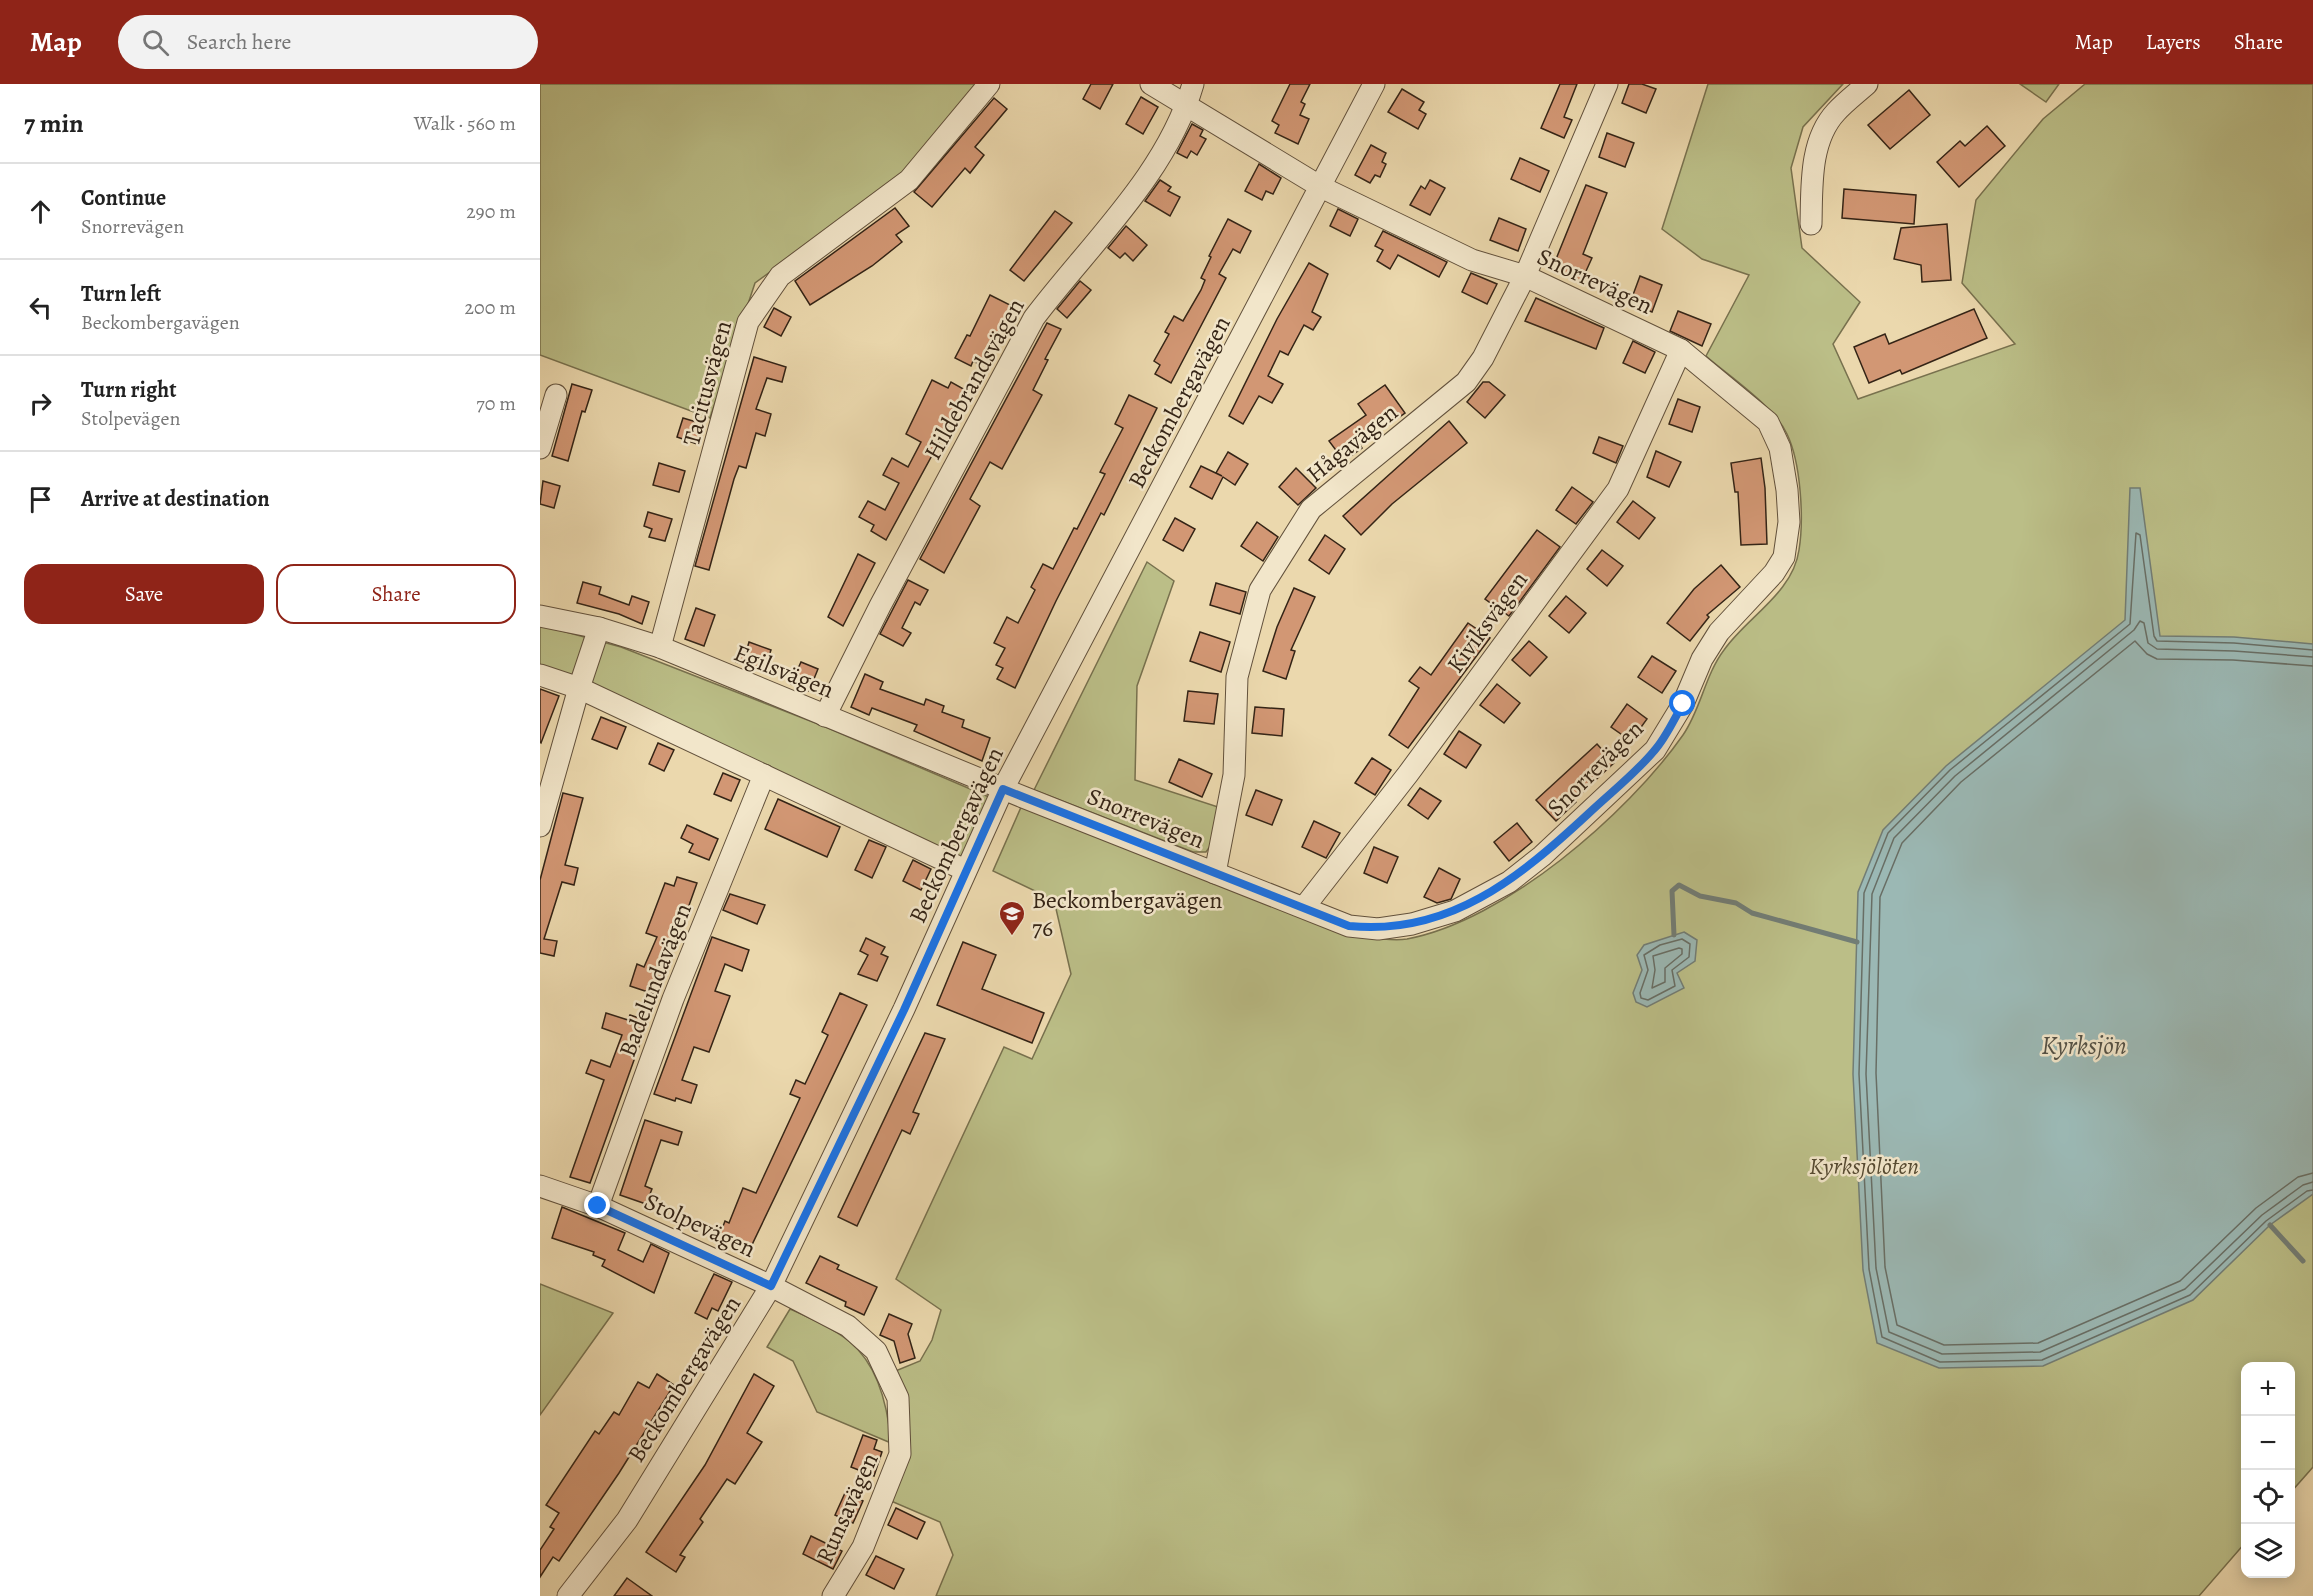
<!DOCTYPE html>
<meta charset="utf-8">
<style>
:root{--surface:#fff;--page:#f2f2f2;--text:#222;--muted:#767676;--line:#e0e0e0;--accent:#8f2418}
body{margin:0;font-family:Alegreya,serif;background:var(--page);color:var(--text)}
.controls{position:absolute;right:18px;bottom:18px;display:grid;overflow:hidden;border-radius:12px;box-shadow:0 3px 15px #0003}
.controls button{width:54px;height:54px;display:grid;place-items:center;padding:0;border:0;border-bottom:2px solid var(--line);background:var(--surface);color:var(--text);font:30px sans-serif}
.stop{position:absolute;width:18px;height:18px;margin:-14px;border:4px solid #1a73e8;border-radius:50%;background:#fff}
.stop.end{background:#1a73e8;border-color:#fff;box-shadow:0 2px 6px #0008}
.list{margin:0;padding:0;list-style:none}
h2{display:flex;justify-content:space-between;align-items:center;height:78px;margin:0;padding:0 24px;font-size:26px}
h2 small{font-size:20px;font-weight:400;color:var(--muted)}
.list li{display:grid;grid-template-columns:39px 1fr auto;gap:18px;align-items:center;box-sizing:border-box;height:96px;padding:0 24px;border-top:2px solid var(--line)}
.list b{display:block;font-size:22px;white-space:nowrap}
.list p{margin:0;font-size:20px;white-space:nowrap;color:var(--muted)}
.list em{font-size:20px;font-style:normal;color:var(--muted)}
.actions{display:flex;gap:12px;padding:18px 24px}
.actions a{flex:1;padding:14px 0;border:2px solid var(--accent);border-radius:18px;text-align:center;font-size:21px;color:var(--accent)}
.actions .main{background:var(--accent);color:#fff}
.icon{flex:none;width:33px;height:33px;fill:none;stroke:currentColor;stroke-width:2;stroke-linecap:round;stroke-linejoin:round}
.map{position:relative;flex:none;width:1773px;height:1512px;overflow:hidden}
header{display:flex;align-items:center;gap:36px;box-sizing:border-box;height:84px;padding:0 30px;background:var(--accent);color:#fff}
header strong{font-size:28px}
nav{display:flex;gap:33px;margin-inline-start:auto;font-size:21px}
.search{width:420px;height:54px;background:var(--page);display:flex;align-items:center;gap:15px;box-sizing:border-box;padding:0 21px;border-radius:33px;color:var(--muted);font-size:22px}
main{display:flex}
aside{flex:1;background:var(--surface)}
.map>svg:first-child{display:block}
</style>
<header>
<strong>Map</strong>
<div class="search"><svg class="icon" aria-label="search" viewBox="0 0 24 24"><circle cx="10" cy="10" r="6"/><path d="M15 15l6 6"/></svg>Search here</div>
<nav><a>Map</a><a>Layers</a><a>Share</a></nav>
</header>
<main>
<aside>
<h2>7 min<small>Walk · 560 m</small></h2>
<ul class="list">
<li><svg class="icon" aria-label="ahead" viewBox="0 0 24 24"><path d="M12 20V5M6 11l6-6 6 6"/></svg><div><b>Continue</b><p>Snorrevägen</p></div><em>290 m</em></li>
<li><svg class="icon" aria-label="left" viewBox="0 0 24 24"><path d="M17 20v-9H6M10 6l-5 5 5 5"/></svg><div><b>Turn left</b><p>Beckombergavägen</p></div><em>200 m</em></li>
<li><svg class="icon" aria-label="right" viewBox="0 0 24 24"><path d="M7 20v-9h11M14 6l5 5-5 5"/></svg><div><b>Turn right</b><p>Stolpevägen</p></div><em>70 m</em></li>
<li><svg class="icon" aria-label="arrive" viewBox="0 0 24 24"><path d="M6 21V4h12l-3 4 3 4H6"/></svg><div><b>Arrive at destination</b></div></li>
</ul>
<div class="actions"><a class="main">Save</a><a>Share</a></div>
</aside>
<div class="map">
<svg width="1773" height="1512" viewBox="0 0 1773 1512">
<rect width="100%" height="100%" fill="#ebd8ad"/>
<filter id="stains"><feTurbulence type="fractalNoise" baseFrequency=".00333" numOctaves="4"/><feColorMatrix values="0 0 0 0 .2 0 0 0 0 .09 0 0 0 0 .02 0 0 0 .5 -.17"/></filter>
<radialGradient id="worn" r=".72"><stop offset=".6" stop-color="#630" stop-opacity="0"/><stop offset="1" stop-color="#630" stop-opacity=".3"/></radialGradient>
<g fill="#bbbe87" stroke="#78714e" stroke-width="1.5">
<polygon points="0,0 436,0 365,88 215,199 170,334 0,271"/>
<path d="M1168,0H1303L1263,43L1251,84L1262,164L1320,218L1293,260L1318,315L1475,260L1422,199L1436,116L1503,35L1545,0H1773V1383L1751,1408L1750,1282H1706L1705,1459L1659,1512H396L413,1471L400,1438L351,1417L353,1288L380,1277L392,1256L401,1226L356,1195L464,963L492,975L531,890L514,816L453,787L482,721L827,853C840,855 854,857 867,855C964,837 1087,731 1143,651C1161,625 1165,591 1184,566C1207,533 1253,509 1259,466C1264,435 1261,379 1247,350C1234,322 1190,293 1166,272L1209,191L1162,175L1122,145Z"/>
<polygon points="1480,0 1519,0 1506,18"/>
<polygon points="607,478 634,497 597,602 595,696 678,723 671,761 666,768 653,768 494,706"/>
<polygon points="0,541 81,563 283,642 449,713 421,774 0,582"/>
<polygon points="0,1200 73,1229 0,1331"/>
<path d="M250,1225C270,1234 293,1244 310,1258C339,1282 348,1325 351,1359L277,1328L253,1277L227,1263Z"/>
</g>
<g fill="#9bb8b4" stroke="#727d75" stroke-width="1.5">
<polygon points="1590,404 1600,404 1620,552 1694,553 1773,560 1773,1110 1730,1141 1653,1216 1503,1282 1399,1284 1337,1259 1323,1186 1313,990 1318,808 1343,746 1406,682 1585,536"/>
<polygon points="1144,848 1157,856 1155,877 1137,889 1144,904 1107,923 1096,918 1093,909 1102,886 1097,871 1104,861"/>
</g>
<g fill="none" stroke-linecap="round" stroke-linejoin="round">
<g stroke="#686e65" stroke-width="1.5">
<polyline points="1773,566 1694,559 1617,557 1614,552 1600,451 1596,449 1590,540 1410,686 1348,749 1324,809 1319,990 1329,1185 1342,1253 1400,1278 1502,1276 1650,1211 1726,1137 1767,1107 1773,1106"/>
<polyline points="1773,573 1694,567 1617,565 1608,559 1604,539 1600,537 1594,546 1415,692 1354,754 1332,810 1326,990 1336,1184 1349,1248 1402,1270 1500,1268 1645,1205 1722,1131 1763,1101 1773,1098"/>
<polyline points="1773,582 1693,576 1617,575 1607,570 1595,557 1421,698 1362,759 1340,813 1336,989 1345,1183 1357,1241 1404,1261 1498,1259 1640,1197 1716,1124 1758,1093 1773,1089"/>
<polygon points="1142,855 1150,860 1149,873 1132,886 1135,902 1108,916 1101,914 1100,909 1108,886 1104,871 1120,861"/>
<polygon points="1139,864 1142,865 1142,870 1125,884 1125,898 1112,904 1115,886 1113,872"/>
</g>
<g stroke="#727d75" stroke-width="5">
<polyline points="1134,851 1132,807 1139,801 1160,812 1196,819 1212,829 1317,858"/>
<polyline points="1730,1141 1763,1177"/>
</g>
</g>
<g fill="#d29774" stroke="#342416" stroke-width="1.5">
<polygon points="551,0 573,0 560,25 543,15"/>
<polygon points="750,0 770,0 761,18 765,20 760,31 769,35 758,60 735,49 739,41 732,37"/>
<polygon points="1020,0 1037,0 1024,33 1032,36 1024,54 1001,44"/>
<polygon points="1089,0 1102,0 1116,5 1106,29 1082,19"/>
<polygon points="862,5 884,18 879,26 886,30 878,45 848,28"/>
<polygon points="1369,6 1390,31 1350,65 1328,41"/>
<polygon points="601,13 618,23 603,50 586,40"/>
<polygon points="454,14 467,25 435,63 444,71 430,89 425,84 392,123 374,108"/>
<polygon points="652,40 663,46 660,52 666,55 657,71 651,67 647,74 637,69"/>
<polygon points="1447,42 1465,62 1419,103 1397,78 1420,57 1425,62"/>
<polygon points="1067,49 1094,59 1085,83 1059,73"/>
<polygon points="831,61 846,69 842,78 846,80 840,93 835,91 830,99 815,91"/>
<polygon points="980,74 1009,87 1000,108 971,95"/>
<polygon points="719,80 741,94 733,110 726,107 722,116 705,107"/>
<polygon points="620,96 631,103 628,107 640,113 630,132 605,117"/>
<polygon points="890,96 905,104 890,131 870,121 881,102 885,105"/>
<polygon points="1046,101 1067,109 1043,170 1052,174 1041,198 1012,185"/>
<polygon points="1304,105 1376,111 1374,140 1302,134"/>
<polygon points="355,124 369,142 356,151 362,158 332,182 270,221 255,197"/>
<polygon points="798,125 818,135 810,152 790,142"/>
<polygon points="515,127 532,139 484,197 470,186"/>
<polygon points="959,134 986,145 978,167 950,156"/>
<polygon points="688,135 711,147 700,169 693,165 679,190 686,194 631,299 615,290 620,281 614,277 629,250 625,248 634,232 643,237 661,206 665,196 661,194 671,173 669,172"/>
<polygon points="1407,140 1411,196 1382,198 1381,181 1354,175 1361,144"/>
<polygon points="586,142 607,161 593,177 585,169 580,174 568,164"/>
<polygon points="843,147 907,178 899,193 858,171 850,185 837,177 843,166 835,162"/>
<polygon points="769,179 788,190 772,228 781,233 773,246 764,241 748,271 740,267 728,292 743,300 732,319 719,312 703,340 689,332 737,235"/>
<polygon points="931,189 957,200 947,220 922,208"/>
<polygon points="1100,192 1122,201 1112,228 1090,219"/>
<polygon points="540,197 551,206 527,234 517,225"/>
<polygon points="450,211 472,222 441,281 433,277 431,282 415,274 427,251 430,252"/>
<polygon points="996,214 1064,244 1056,265 985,237"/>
<polygon points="234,224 251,233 241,252 224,243"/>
<polygon points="1434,225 1447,254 1362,290 1360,286 1329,299 1314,263 1345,250 1349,260"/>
<polygon points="1138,227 1171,240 1162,262 1130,247"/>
<polygon points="507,239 521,245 505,275 508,276 493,306 502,311 462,385 450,378 430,415 440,422 404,489 380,475"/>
<polygon points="1093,257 1115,268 1105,289 1083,279"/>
<polygon points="214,273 246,283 242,298 227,294 216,325 231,330 225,352 216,349 206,384 199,382 194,395 169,486 155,482"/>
<polygon points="392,296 408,304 411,298 427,307 346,456 331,447 334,441 319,433 328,417 345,426 359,399 343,391 352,374 368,383 381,358 366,350"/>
<polygon points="943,298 949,298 965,311 945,334 927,318"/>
<polygon points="32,300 52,306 45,328 42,327 28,377 12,372"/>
<polygon points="845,301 865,329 820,361 822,364 804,377 789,357 826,331 818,320"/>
<polygon points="589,311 617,324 564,431 561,429 516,517 475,604 457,595 463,584 456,581 465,564 454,559 467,533 478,539 495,506 491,503 503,480 513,485 534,444 537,445 565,390 560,388 583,344 575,340"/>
<polygon points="1138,315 1160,323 1152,348 1129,340"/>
<polygon points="143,334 163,340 157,360 137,353"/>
<polygon points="909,337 927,359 852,420 821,451 803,432"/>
<polygon points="1059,353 1083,362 1076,379 1053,369"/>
<polygon points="1116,367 1141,378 1129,403 1107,393"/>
<polygon points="688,368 708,380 695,401 683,393 672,415 650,403 661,382 682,392 676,389"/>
<polygon points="1221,374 1225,404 1227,460 1201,461 1198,408 1195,408 1191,379"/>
<polygon points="119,379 145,387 139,408 113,401"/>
<polygon points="756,384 776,404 758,421 739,403"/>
<polygon points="3,397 20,402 14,424 0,420"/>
<polygon points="1032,403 1053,418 1036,440 1016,426"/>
<polygon points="1093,417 1115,434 1099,455 1077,438"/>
<polygon points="108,428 132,435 125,457 109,453 112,445 104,442"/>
<polygon points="635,434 655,445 643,467 623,456"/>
<polygon points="717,438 738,453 723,477 701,462"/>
<polygon points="997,446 1020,463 969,532 945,515"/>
<polygon points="785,451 805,465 789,490 769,476"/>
<polygon points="1062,466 1083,482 1067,502 1047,485"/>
<polygon points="318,470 335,479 303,542 288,533"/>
<polygon points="1181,481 1200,503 1167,531 1169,533 1150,557 1127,539 1154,505"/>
<polygon points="368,496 388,506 380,521 375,518 362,544 371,549 363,562 340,550"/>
<polygon points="43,498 61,503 59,510 89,521 92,512 109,518 102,540 79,530 37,519"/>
<polygon points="676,499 706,508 700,530 670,521"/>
<polygon points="754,504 775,513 751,566 755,567 746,595 723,587 737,543"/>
<polygon points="1026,512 1046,529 1029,549 1009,532"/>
<polygon points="156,524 175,531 164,562 145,555"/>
<polygon points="928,539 950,554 868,664 849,651 879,604 869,597 880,583 891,591"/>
<polygon points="660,548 690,558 681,588 650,577"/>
<polygon points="989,557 1007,573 990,592 972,576"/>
<polygon points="209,558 231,566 223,588 196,578 201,563 207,565"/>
<polygon points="1112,572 1136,587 1122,609 1098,593"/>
<polygon points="261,578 278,585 269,607 251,600"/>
<polygon points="325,590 343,598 340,605 384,621 386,615 404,622 402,628 424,636 422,643 450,654 442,677 374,647 377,641 332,624 329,631 311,623"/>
<polygon points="957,600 980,619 964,639 940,621"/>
<polygon points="0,605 19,612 1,659 0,658"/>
<polygon points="648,607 678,610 674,640 644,637"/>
<polygon points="1087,620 1107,635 1091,657 1071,643"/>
<polygon points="715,623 744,625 742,652 712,649"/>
<polygon points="61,633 86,643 77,665 52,655"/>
<polygon points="919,647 941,661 926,684 904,670"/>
<polygon points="118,659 134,666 124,687 109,680"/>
<polygon points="1057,660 1074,679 1034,716 1036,718 1016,737 996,716"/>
<polygon points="832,674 851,686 835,711 815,699"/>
<polygon points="639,675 672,690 662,713 629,698"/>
<polygon points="183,689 200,696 191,717 174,710"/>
<polygon points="880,704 901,717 888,735 868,721"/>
<polygon points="716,706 742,716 732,741 706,731"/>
<polygon points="23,709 43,714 25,781 38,784 34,801 22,798 4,855 17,857 14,872 0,869 0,796"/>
<polygon points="238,715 300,743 287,773 225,745"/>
<polygon points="774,737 800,749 786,774 762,763"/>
<polygon points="977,739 992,758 969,777 954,758"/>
<polygon points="147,741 178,755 169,776 149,768 153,760 141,754"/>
<polygon points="329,756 346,763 332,794 315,786"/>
<polygon points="834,763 858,773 847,799 824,789"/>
<polygon points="373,776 391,785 381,806 363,797"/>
<polygon points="899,784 920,795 911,815 897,819 884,813"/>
<polygon points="137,793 157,799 117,911 90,902 97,880 104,883 117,853 106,849 125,799 134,802"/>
<polygon points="190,810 225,821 217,840 183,826"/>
<polygon points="172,853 209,866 202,887 185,880 175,907 190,912 169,968 154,963 142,996 157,1001 151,1019 136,1014 135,1017 114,1010"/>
<polygon points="326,854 345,863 341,870 348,873 337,897 318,890 328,871 320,867"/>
<polygon points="423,858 456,871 442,905 504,929 492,959 397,921"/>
<polygon points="300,909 327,921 208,1169 189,1162 192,1155 180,1150 185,1137 189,1139 203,1104 216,1109 260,1014 250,1010 256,996 265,1000 288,951 282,948"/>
<polygon points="66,929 88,936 90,931 108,937 50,1099 30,1093 64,996 46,989 51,976 70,983 82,951 62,944"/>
<polygon points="385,949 405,955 373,1028 379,1030 370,1050 362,1046 317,1142 298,1133"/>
<polygon points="105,1036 142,1048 138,1061 121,1056 105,1102 112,1105 106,1120 80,1111"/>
<polygon points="22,1123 85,1149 78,1166 103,1178 111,1160 129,1169 114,1209 62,1182 65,1176 53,1171 54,1168 12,1154"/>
<polygon points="280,1172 299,1181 297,1185 337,1203 324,1231 305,1222 306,1218 266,1199"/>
<polygon points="174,1190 192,1198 178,1227 172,1224 167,1235 155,1229"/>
<polygon points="349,1230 372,1240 368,1250 375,1274 360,1279 354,1257 340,1251"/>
<polygon points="117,1290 134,1301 79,1389 19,1477 13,1473 0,1493 0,1466 14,1445 10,1443 19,1429 6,1421 55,1347 59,1350 74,1328 79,1331 98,1298 109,1304"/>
<polygon points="214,1290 234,1302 207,1349 222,1358 195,1400 187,1395 160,1435 163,1438 140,1471 145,1473 136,1488 106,1468 165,1381"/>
<polygon points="323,1351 337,1356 334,1365 342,1368 334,1392 311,1383"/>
<polygon points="305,1409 323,1417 313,1439 295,1431"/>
<polygon points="356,1424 385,1438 377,1455 348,1441"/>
<polygon points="271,1452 302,1467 293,1485 263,1470"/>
<polygon points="336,1472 364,1485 354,1505 326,1491"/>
<polygon points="87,1494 112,1512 74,1512"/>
</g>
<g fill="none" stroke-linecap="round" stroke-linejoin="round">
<defs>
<g id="minor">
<path d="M1271,140C1272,104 1269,57 1296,28C1305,18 1317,9 1327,0"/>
<polyline points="0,364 16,311"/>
<polyline points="0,532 59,544 120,563 483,713 809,842 838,845 872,840 915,827 969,798 1002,772 1115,666 1143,620 1162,575 1179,548 1234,489 1244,473 1249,438 1247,406 1240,364 1228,338 1141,266 985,192 932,176 781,103 611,0"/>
<polyline points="120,563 208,238 240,192 369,96 449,0"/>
<polyline points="0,591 39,604 425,786"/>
<path d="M285,632L340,522L494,234C549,161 627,90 653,0"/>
<polyline points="0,742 39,604 59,544"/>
<polyline points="675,789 694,691 697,593 720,506 771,425 926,298 943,274 985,192 1067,0"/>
<polyline points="765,822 868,690 1078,405 1141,266"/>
<polyline points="0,1102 58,1122 231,1202 308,1242 336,1267 358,1314 360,1370 323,1463 293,1512"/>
<polyline points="58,1122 133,915 224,691"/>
<polyline points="28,1512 87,1436 231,1202 364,925 463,705 834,0"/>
</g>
</defs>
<use href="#minor" stroke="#62513c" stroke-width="23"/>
<use href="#minor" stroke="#f2e6ca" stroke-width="21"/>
</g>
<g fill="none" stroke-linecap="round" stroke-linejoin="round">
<path stroke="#1a73e8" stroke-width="8" d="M58,1122L231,1202L364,926L463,705L809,842C909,852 979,794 1048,730C1070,709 1095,690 1114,667C1126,654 1134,635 1143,620"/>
</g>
<defs>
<symbol id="school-pin" viewBox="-11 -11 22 30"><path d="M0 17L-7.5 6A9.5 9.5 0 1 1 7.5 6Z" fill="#8f2418" stroke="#f2e6ca"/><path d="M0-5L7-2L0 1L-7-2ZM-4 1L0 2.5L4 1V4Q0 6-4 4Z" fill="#fff"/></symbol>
</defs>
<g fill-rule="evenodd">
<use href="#school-pin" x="457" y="815" width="30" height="40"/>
</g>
<g text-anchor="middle" stroke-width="5" stroke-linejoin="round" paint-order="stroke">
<g font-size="24" fill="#342416" stroke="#f2e6ca">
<text transform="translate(1055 197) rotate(25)" y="8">Snorrevägen</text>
<text transform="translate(434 295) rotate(-61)" y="8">Hildebrandsvägen</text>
<text transform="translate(167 299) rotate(-75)" y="8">Tacitusvägen</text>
<text transform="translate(639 318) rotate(-62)" y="8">Beckombergavägen</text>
<text transform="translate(812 359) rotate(-39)" y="8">Hågavägen</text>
<text transform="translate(947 538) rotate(-54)" y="8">Kiviksvägen</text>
<text transform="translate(244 587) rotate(22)" y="8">Egilsvägen</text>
<text transform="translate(1055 684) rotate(-45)" y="8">Snorrevägen</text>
<text transform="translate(606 734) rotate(22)" y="8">Snorrevägen</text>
<text transform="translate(416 751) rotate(-65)" y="8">Beckombergavägen</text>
<text transform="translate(115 896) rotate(-69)" y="8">Badelundavägen</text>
<text transform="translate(160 1141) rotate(25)" y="8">Stolpevägen</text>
<text transform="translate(144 1295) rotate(-58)" y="8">Beckombergavägen</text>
<text transform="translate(307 1424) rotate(-66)" y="8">Runsavägen</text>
</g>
<g font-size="24" fill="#342416" stroke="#f2e6ca" text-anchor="start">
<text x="492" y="824">Beckombergavägen<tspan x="492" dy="28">76</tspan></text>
</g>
<g font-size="24" font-style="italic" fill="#564a32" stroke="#f2e6ca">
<text x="1324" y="1090">Kyrksjölöten</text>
</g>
<g font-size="26" font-style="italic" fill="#535045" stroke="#f2e6ca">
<text x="1544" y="970">Kyrksjön</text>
</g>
</g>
<rect width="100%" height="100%" filter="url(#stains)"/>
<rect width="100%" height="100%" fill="url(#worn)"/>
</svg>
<div class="controls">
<button>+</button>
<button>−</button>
<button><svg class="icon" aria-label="locate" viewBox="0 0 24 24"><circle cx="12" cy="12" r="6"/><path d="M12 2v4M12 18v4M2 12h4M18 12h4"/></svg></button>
<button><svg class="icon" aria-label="layers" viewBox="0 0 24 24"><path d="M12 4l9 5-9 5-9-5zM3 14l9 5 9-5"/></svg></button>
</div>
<div class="stop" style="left:1143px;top:620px"></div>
<div class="stop end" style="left:58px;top:1122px"></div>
</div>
</main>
